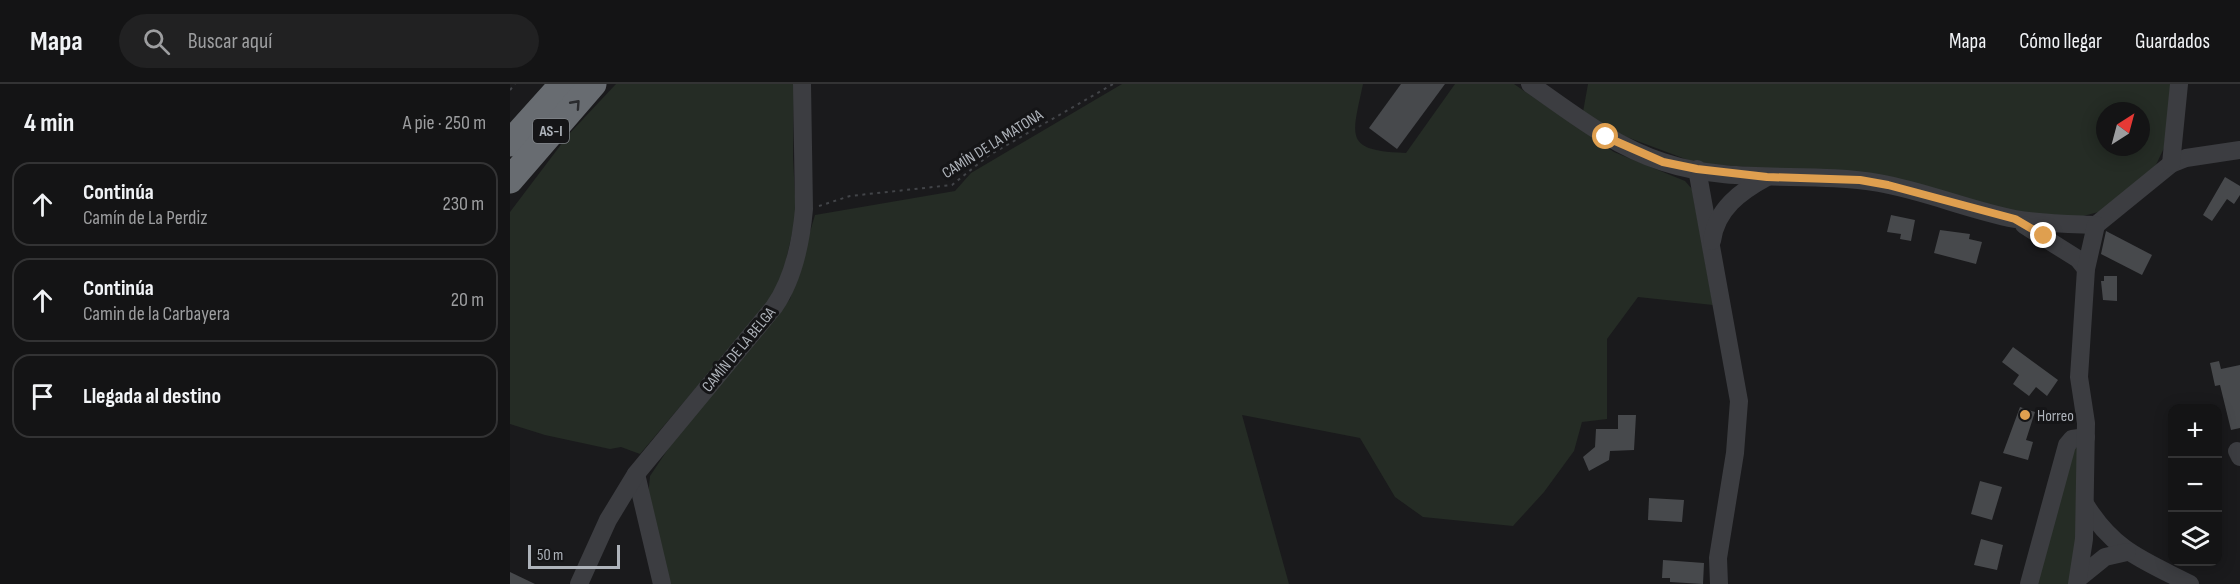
<!DOCTYPE html>
<html lang="es">
<meta charset="utf-8">
<style>
:root{--surface:#141415;--page:#212122;--text:#f1f3f6;--muted:#9d9ea0;--line:#333334}
body{margin:0;font-family:"Sofia Sans Condensed",sans-serif;background:var(--page);color:var(--text)}
.controls{position:absolute;right:18px;bottom:18px;display:grid;overflow:hidden;border-radius:12px;box-shadow:0 3px 15px #0003}
.controls button{width:54px;height:54px;display:grid;place-items:center;padding:0;border:0;border-bottom:2px solid var(--line);background:var(--surface);color:var(--text);font:30px sans-serif}
.compass{position:absolute;left:1586px;top:18px;width:54px;height:54px;border-radius:50%;background:var(--surface);box-shadow:0 3px 15px #0003;rotate:36deg}
.scale{position:absolute;left:18px;bottom:15px;width:92px;box-sizing:border-box;padding-left:6px;border:3px solid #aeb3ba;border-top:0;font-size:16px;line-height:21px;white-space:nowrap;color:#aeb3ba;-webkit-text-stroke:4px #151517;paint-order:stroke}
.stop{position:absolute;width:18px;height:18px;margin:-14px;border:4px solid #df9f4f;border-radius:50%;background:#fff}
.stop.end{background:#df9f4f;border-color:#fff;box-shadow:0 2px 6px #0008}
.list{margin:0;padding:0;list-style:none}
h2{display:flex;justify-content:space-between;align-items:center;height:78px;margin:0;padding:0 24px;font-size:26px}
h2 small{font-size:20px;font-weight:400;color:var(--muted)}
.list li{display:grid;grid-template-columns:39px 1fr auto;gap:18px;align-items:center;box-sizing:border-box;height:84px;margin:0 12px 12px;padding:0 12px;border:2px solid var(--line);border-radius:18px}
.list b{display:block;font-size:22px;white-space:nowrap}
.list p{margin:0;font-size:20px;white-space:nowrap;color:var(--muted)}
.list em{font-size:20px;font-style:normal;color:var(--muted)}
.icon{flex:none;width:33px;height:33px;fill:none;stroke:currentColor;stroke-width:2;stroke-linecap:round;stroke-linejoin:round}
.map{position:relative;flex:none;width:1730px;height:500px;overflow:hidden}
header{display:flex;align-items:center;gap:36px;box-sizing:border-box;height:84px;padding:0 30px;background:var(--surface);border-bottom:2px solid var(--line)}
header strong{font-size:28px}
nav{display:flex;gap:33px;margin-inline-start:auto;font-size:21px}
.search{width:420px;height:54px;background:var(--page);display:flex;align-items:center;gap:15px;box-sizing:border-box;padding:0 21px;border-radius:33px;color:var(--muted);font-size:22px}
main{display:flex}
aside{flex:1;background:var(--surface)}
.map>svg:first-child{display:block}
</style>
<header>
<strong>Mapa</strong>
<div class="search"><svg class="icon" aria-label="search" viewBox="0 0 24 24"><circle cx="10" cy="10" r="6"/><path d="M15 15l6 6"/></svg>Buscar aquí</div>
<nav><a>Mapa</a><a>Cómo llegar</a><a>Guardados</a></nav>
</header>
<main>
<aside>
<h2>4 min<small>A pie · 250 m</small></h2>
<ul class="list">
<li><svg class="icon" aria-label="ahead" viewBox="0 0 24 24"><path d="M12 20V5M6 11l6-6 6 6"/></svg><div><b>Continúa</b><p>Camín de La Perdiz</p></div><em>230 m</em></li>
<li><svg class="icon" aria-label="ahead" viewBox="0 0 24 24"><path d="M12 20V5M6 11l6-6 6 6"/></svg><div><b>Continúa</b><p>Camin de la Carbayera</p></div><em>20 m</em></li>
<li><svg class="icon" aria-label="arrive" viewBox="0 0 24 24"><path d="M6 21V4h12l-3 4 3 4H6"/></svg><div><b>Llegada al destino</b></div></li>
</ul>
</aside>
<div class="map">
<svg width="1730" height="500" viewBox="0 0 1730 500">
<rect width="100%" height="100%" fill="#1a1a1c"/>
<g fill="#252c25" fill-rule="evenodd">
<polygon points="106,0 284,0 283,73 286,132 271,198 255,222 130,370 111,363 100,365 35,351 0,340 0,128 59,50"/>
<path d="M612,0H853C842,53 833,67 896,69L945,0H1004L1104,68L1175,97L1182,105L1203,221L1128,213L1097,255V335L1072,338L1064,367L1034,408L1003,442L913,433L885,413L850,354L732,331L779,500H161L156,492L138,413L140,392L182,329L280,215L305,131L445,107L461,89Z"/>
<path d="M1078,0H1661L1654,64L1644,85L1592,127L1566,134L1492,126L1304,88L1186,79L1106,49L1073,28ZM1595,27H1631V63H1595Z"/>
<polygon points="1569,359 1568,464 1560,500 1524,500 1562,362"/>
</g>
<g fill="#47494c">
<polygon points="891,0 935,0 887,65 859,44"/>
<polygon points="1715,93 1730,102 1730,111 1724,120 1717,115 1702,137 1693,131"/>
<polygon points="1381,131 1405,136 1401,157 1390,155 1391,150 1377,148"/>
<polygon points="1430,146 1460,150 1459,155 1472,158 1466,180 1424,169"/>
<polygon points="1596,147 1642,171 1632,191 1591,170"/>
<polygon points="1594,192 1607,192 1607,217 1593,216 1591,197 1594,197"/>
<polygon points="1503,263 1548,296 1537,312 1526,303 1519,312 1503,300 1509,291 1492,278"/>
<polygon points="1709,277 1711,285 1730,281 1730,344 1721,346 1710,301 1705,302 1700,279"/>
<polygon points="1510,323 1525,328 1516,356 1523,358 1518,376 1493,369"/>
<polygon points="1108,331 1126,331 1124,366 1100,367 1099,376 1079,387 1073,373 1085,363 1086,345 1108,345"/>
<polygon points="1470,397 1492,403 1482,436 1461,430"/>
<polygon points="1139,414 1174,416 1172,438 1138,436"/>
<polygon points="1471,455 1493,461 1487,486 1464,481"/>
<polygon points="1153,476 1194,479 1193,500 1160,498 1160,494 1152,494"/>
<polygon points="0,488 25,500 0,500"/>
</g>
<g fill="none" stroke-linecap="round" stroke-linejoin="round">
<g stroke="#424448" stroke-width="2" stroke-dasharray="3 4.5" stroke-linecap="butt">
<polyline points="0,6 5,0"/>
<polyline points="309,122 340,112 442,101 478,72 603,0"/>
</g>
<g stroke="#3c3d41" stroke-width="18">
<path d="M1020,0C1062,29 1103,62 1153,78C1222,101 1298,87 1369,99C1415,107 1459,126 1505,135C1532,140 1559,140 1586,141L1661,80L1676,74L1730,66"/>
<polyline points="1661,80 1669,0"/>
<polyline points="1187,85 1229,317 1225,369 1208,474 1209,500"/>
<polyline points="1514,141 1568,175 1576,185"/>
<path d="M1202,157C1206,125 1231,107 1257,93"/>
<polyline points="1727,367 1730,373"/>
<polyline points="126,390 152,500"/>
<path d="M1575,420C1604,467 1633,476 1680,500"/>
<polyline points="1569,494 1595,473 1617,468"/>
<path d="M69,500L98,436L126,390L264,223C283,196 291,158 294,125L292,0"/>
<polyline points="1519,500 1557,361 1562,355 1576,353"/>
<polyline points="1567,500 1574,455 1576,339 1569,293 1576,185 1586,141"/>
</g>
<g stroke="#686c71" stroke-width="27">
<polyline points="0,59 53,0"/>
<polyline points="0,96 83,0"/>
</g>
</g>
<defs><path id="oneway-chevron" d="M-2-3.5L2.5 0L-2 3.5" fill="none" stroke-width="1.6" stroke-linecap="round" stroke-linejoin="round" transform="scale(1.5)"/></defs>
<use stroke="#2a2b2e" href="#oneway-chevron" transform="translate(66 20) rotate(-48)"/>
<g fill="none" stroke-linecap="round" stroke-linejoin="round">
<polyline stroke="#df9f4f" stroke-width="8" points="1096,53 1153,78 1187,85 1257,93 1350,96 1378,101 1505,135 1534,152"/>
</g>
<circle fill="#df9f4f" stroke="#151517" stroke-width="2" cx="1515" cy="331" r="6"/>
<g text-anchor="middle" stroke-width="6" stroke-linejoin="round" paint-order="stroke">
<rect fill="#151517" stroke="#808489" stroke-width="1.5" x="23" y="35" width="36" height="24" rx="4.5"/>
<g font-size="15" font-weight="bold" fill="#aeb3ba">
<text x="41" y="52">AS-I</text>
</g>
<g font-size="16" fill="#aeb3ba" stroke="#151517">
<text transform="translate(482 59) rotate(-32)" y="6">CAMÍN DE LA MATONA</text>
<text transform="translate(228 265) rotate(-50)" y="6">CAMÍN DE LA BELGA</text>
</g>
<g font-size="16" fill="#aeb3ba" stroke="#151517" text-anchor="start">
<text x="1527" y="337">Horreo</text>
</g>
</g>
</svg>
<div class="controls">
<button>+</button>
<button>−</button>
<button><svg class="icon" aria-label="layers" viewBox="0 0 24 24"><path d="M12 4l9 5-9 5-9-5zM3 14l9 5 9-5"/></svg></button>
</div>
<svg class="compass" viewBox="-18 -18 36 36"><path d="M0-13l5 13h-10z" fill="#e53935"/><path d="M0 13l5-13h-10z" fill="#9d9ea0"/></svg>
<div class="scale">50 m</div>
<div class="stop" style="left:1096px;top:53px"></div>
<div class="stop end" style="left:1534px;top:152px"></div>
</div>
</main>
